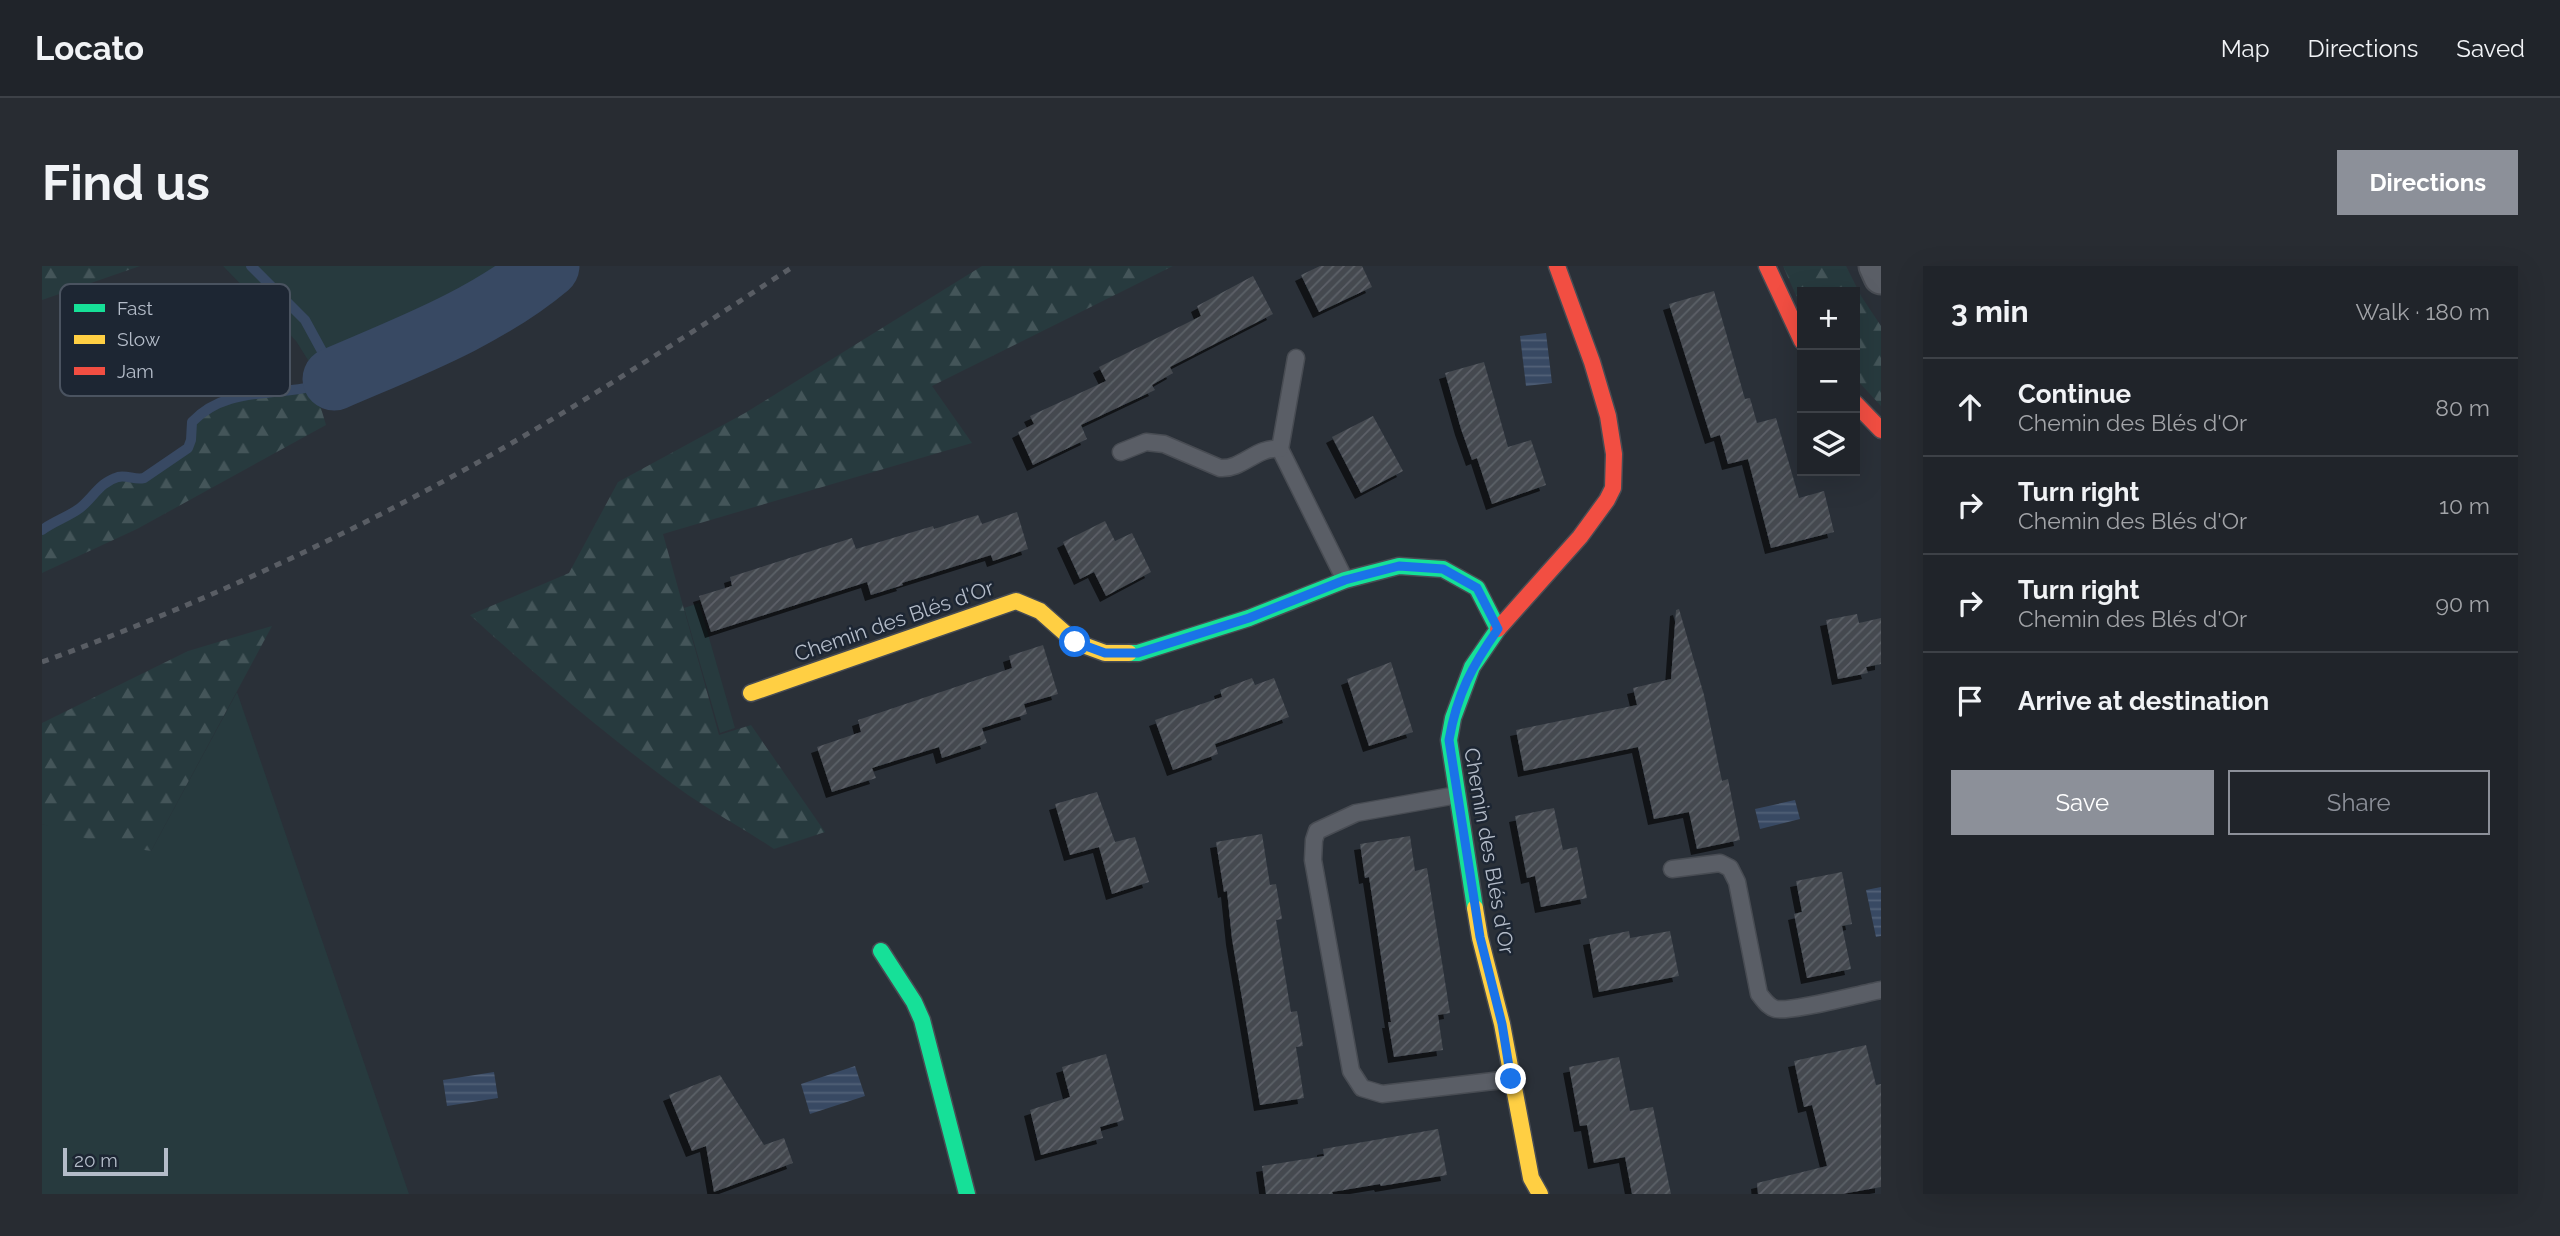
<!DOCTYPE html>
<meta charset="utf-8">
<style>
:root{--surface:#20242a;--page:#282c32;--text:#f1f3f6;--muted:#a2a4a8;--line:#3d4147;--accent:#8c9099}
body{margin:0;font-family:Raleway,sans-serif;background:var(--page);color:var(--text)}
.controls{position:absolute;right:21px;top:21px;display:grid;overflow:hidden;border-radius:0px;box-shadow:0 7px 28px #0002}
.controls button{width:63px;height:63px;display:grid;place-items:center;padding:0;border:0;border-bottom:2px solid var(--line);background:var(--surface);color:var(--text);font:35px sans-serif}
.scale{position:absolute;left:21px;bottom:18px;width:105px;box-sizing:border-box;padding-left:7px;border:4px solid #b4bcc9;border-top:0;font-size:19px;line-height:24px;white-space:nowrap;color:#b4bcc9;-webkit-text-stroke:5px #1d2633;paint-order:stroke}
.stop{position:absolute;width:21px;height:21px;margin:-16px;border:5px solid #1a73e8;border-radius:50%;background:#fff}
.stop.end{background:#1a73e8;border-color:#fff;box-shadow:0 2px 7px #0008}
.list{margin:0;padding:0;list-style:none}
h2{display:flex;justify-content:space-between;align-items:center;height:91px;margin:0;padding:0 28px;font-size:30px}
h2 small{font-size:23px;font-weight:400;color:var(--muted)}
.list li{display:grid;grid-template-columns:46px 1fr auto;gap:21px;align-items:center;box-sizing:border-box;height:98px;padding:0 28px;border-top:2px solid var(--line)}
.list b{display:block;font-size:26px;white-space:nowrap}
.list p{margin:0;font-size:23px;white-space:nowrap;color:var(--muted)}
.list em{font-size:23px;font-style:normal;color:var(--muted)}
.actions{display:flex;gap:14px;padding:21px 28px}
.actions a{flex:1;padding:16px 0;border:2px solid var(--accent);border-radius:0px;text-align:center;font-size:24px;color:var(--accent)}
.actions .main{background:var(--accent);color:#fff}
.icon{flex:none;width:38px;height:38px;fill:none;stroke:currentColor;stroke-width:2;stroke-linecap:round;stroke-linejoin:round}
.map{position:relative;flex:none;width:1839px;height:928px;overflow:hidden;border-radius:0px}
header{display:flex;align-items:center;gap:42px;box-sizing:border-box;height:98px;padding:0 35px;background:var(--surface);border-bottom:2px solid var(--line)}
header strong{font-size:33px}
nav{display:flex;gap:38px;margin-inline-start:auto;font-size:24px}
.intro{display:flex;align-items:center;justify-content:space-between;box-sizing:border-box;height:168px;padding:0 42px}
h1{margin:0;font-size:49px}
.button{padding:18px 32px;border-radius:0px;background:var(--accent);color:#fff;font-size:24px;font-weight:700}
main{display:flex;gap:42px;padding:0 42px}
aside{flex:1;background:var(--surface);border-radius:0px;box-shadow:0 7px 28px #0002}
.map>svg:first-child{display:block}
</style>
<header>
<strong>Locato</strong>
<nav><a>Map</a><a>Directions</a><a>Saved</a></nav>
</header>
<div class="intro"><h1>Find us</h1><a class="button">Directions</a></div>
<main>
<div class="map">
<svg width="1839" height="928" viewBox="0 0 1839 928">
<defs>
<pattern id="forest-firs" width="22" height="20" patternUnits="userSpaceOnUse" patternTransform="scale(1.75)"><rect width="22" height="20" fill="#273a3e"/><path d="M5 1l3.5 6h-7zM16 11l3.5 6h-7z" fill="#445559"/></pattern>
<pattern id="water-rules" width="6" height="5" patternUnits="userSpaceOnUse" patternTransform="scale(1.75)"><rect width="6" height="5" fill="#384963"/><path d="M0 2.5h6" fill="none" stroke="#526178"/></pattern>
<pattern id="building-hatch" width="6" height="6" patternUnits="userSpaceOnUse" patternTransform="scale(1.75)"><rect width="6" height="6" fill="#444950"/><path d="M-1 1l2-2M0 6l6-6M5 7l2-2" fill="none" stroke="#5d6168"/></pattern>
<filter id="shadow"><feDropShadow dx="-6" dy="6" stdDeviation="0" flood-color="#0009"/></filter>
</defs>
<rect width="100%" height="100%" fill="#2a3038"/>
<g fill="#273a3e">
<path d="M181,0H506C440,55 358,83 281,118L254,75Z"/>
<polygon points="657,337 693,462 678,467 642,342"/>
<polygon points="195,426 367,928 0,928 0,558 109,585"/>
</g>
<g fill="url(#forest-firs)">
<polygon points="0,0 98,0 0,34"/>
<path d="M940,0H1131L890,120L930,177L621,268L677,469L709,459L783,566L732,583C704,564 674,548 646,529C569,474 498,413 428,349L527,307L576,216L703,147Z"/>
<polygon points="1741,0 1804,0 1819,30 1839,60 1839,140 1813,112 1813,26 1760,26 1760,43"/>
<path d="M273,122L284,159L95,263L0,307V264C12,255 26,251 38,242C51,232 58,216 76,211C85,209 93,214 102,211C109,207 143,185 146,181C152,173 146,163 151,155C172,122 239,126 273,122Z"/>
<polygon points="230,360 109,585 58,577 0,558 0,457 146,385"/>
</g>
<g fill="url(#water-rules)">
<polygon points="1504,67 1510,117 1484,120 1478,70"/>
<polygon points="1753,534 1758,553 1718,563 1713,543"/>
<polygon points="1839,621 1839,670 1834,671 1824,624"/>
<polygon points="813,800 823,830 768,848 759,818"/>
<polygon points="452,806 456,832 405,840 401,814"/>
</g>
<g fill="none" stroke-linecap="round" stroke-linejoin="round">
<path stroke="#384963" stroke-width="10" d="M0,264C12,255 26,251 38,242C51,232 58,216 76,211C85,209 93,214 102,212L146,182L149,174L150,156C189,115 245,135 292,113L287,98L263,54L209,0"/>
<path stroke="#384963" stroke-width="63" d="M292,113C366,81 444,52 506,0"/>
</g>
<g fill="url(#building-hatch)" filter="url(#shadow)">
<polygon points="1278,0 1320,0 1330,21 1277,46 1259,9"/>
<polygon points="1211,10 1231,48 1128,101 1131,107 1110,119 1113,124 1039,159 1045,173 991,199 976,166 992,158 988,150 1064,115 1057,101 1159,50 1155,40"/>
<polygon points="1672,25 1703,133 1708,132 1715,157 1734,152 1757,232 1782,225 1792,266 1729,282 1706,193 1686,198 1678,169 1669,172 1627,38"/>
<polygon points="1442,96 1466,181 1489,174 1504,219 1450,238 1435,192 1430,194 1419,163 1403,107"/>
<polygon points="1331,150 1361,205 1319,227 1290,171"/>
<polygon points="975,246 986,283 951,295 949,289 860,317 861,319 829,329 825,316 669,366 657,330 690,320 688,311 810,272 814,283 891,260 892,263 936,249 940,258"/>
<polygon points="1063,255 1073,275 1090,267 1109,306 1064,330 1052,306 1038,313 1021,276"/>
<polygon points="1637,343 1662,429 1680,515 1686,513 1698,574 1655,583 1647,546 1612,553 1596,481 1482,505 1474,464 1595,439 1591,422 1629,413 1634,344"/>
<polygon points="1815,348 1817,357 1839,352 1839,398 1824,401 1826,407 1796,413 1784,354"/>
<polygon points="1001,379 1016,428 982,438 985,448 940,462 945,477 900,492 897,481 830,502 834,512 790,526 775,481 819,466 816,454 970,402 967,390"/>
<polygon points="1349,396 1371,466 1327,480 1305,413"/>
<polygon points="1210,412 1213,419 1232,412 1247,451 1173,478 1176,488 1131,504 1113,454 1180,431 1178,424"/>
<polygon points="1055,526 1073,576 1093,571 1107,616 1070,628 1057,581 1028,589 1013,538"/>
<polygon points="1512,542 1521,584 1535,581 1545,632 1499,641 1493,610 1485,612 1473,550"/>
<polygon points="1220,568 1228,619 1234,618 1240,653 1234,654 1249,746 1255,745 1261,780 1254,781 1262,832 1218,839 1190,673 1185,625 1182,626 1174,576"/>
<polygon points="1368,570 1373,605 1385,602 1408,747 1396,749 1401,784 1352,791 1346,756 1349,756 1327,611 1323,612 1318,578"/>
<polygon points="1800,606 1810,658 1800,660 1809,703 1765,712 1752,648 1760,646 1754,615"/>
<polygon points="1587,665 1588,672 1628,665 1637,710 1557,726 1547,673"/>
<polygon points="1824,779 1834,819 1839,818 1839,921 1800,928 1716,928 1715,917 1785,900 1770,839 1762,841 1752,795"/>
<polygon points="1064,788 1082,854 1058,861 1061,872 999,889 988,844 1028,831 1020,801"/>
<polygon points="1577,791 1588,845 1611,841 1629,928 1590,928 1583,891 1552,897 1545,859 1538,860 1527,801"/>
<polygon points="678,809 722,879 742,872 751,897 672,926 664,880 650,885 627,829"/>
<polygon points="1396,863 1405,909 1339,920 1338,918 1290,926 1291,928 1224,928 1220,900 1282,890 1281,883"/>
</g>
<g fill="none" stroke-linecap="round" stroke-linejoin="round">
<defs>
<g id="lane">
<polyline points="1238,183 1303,314"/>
<path d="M1079,186L1104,176L1122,178L1178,202C1200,204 1215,180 1238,183L1254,92"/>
<polyline points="1415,529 1314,547 1275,565 1272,574 1271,594 1309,805 1320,822 1340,828 1469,813"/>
<path d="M1630,603L1678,597L1688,602L1695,616L1717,728C1722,734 1726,741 1734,743C1752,746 1817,728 1839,724"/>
</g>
<polyline id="street" points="1834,0 1839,11"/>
<g id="fast">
<polyline points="1087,387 1096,387 1207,352 1303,314 1357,300 1401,303 1435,322 1456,363 1430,401 1411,452 1407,474 1433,642"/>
<polyline points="839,685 872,736 880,754 925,928"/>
</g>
<g id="slow">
<polyline points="709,427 974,335 998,345 1033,376 1063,387 1087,387"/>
<polyline points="1433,642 1438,672 1460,758 1489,912 1498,928"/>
</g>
<g id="jam">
<polyline points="1725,0 1760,75"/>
<polyline points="1813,137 1839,164"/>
<polyline points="1456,363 1538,271 1565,234 1571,222 1572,188 1566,150 1550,96 1515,0"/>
</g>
</defs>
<use href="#lane" stroke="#484c53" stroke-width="19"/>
<use href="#street" stroke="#484c53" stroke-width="37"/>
<use href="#fast" stroke="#484c53" stroke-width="19"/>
<use href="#slow" stroke="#484c53" stroke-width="19"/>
<use href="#jam" stroke="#484c53" stroke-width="19"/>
<use href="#lane" stroke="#5a5e66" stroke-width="16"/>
<use href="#street" stroke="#5a5e66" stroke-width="33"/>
<use href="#fast" stroke="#16e098" stroke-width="16"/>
<use href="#slow" stroke="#ffcf43" stroke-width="16"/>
<use href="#jam" stroke="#f24e42" stroke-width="16"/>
<path stroke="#595d64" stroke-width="5" stroke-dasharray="7 7" stroke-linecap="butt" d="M0,396C149,342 294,275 433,198C542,137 647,68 752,0"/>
</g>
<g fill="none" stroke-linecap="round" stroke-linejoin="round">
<path stroke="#1a73e8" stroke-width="9" d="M1033,376L1063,387H1096L1207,352L1303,314L1357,300L1401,303L1435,322L1456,363C1430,400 1415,428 1407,474L1438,671L1460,758L1469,813"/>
</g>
<g text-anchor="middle" stroke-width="5" stroke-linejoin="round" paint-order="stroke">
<g font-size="21" fill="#b4bcc9" stroke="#1d2633">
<text transform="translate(852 355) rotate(-19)" y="7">Chemin des Blés d'Or</text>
<text transform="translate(1447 585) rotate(80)" y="7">Chemin des Blés d'Or</text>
</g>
</g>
<rect x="18" y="18" width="230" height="112" rx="10" fill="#1d2633" stroke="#4a5360" stroke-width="2"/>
<rect x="32" y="38" width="31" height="8" fill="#16e098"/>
<rect x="32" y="69" width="31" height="9" fill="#ffcf43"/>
<rect x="32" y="101" width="31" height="8" fill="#f24e42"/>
<g font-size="19" fill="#b4bcc9">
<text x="75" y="49">Fast</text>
<text x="75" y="80">Slow</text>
<text x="75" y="112">Jam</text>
</g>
</svg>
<div class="controls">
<button>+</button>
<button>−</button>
<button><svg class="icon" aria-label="layers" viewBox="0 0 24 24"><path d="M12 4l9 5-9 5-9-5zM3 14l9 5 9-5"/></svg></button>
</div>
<div class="scale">20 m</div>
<div class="stop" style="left:1033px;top:376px"></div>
<div class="stop end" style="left:1469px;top:813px"></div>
</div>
<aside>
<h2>3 min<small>Walk · 180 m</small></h2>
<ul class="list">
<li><svg class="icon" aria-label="ahead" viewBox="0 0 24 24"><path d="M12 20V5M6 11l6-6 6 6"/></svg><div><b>Continue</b><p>Chemin des Blés d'Or</p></div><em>80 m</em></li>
<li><svg class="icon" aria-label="right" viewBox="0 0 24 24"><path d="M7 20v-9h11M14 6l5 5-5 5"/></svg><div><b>Turn right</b><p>Chemin des Blés d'Or</p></div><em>10 m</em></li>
<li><svg class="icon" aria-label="right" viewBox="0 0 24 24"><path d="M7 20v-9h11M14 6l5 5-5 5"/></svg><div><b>Turn right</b><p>Chemin des Blés d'Or</p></div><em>90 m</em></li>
<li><svg class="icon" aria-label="arrive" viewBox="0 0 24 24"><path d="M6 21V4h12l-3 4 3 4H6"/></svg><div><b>Arrive at destination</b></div></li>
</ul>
<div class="actions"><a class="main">Save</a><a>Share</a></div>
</aside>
</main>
